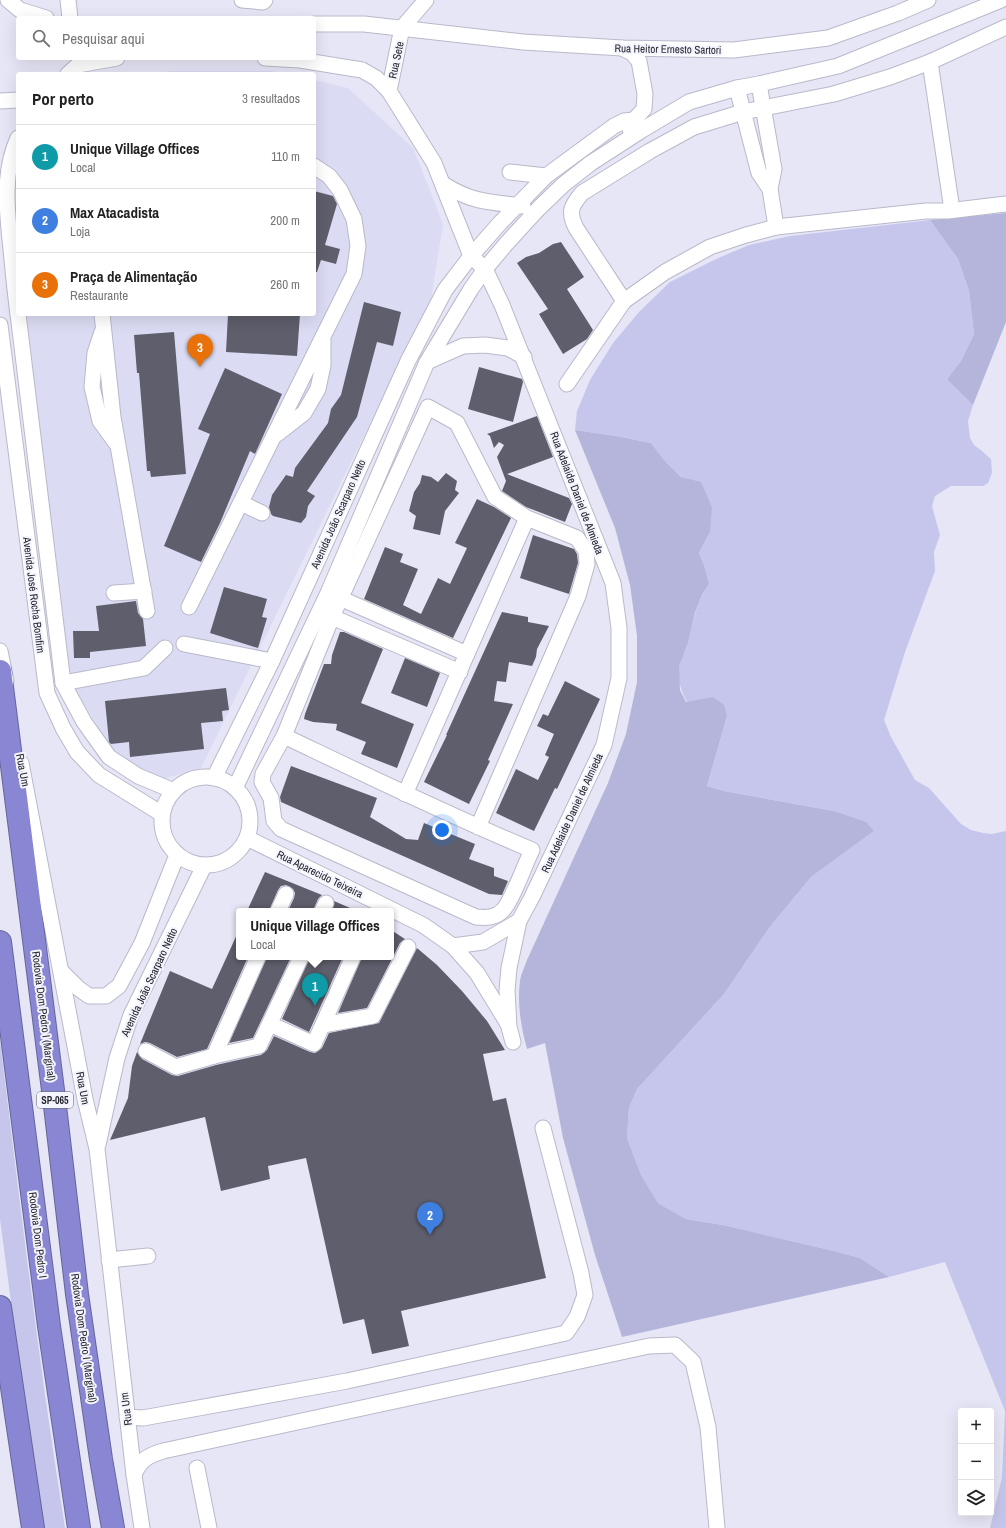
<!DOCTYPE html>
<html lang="pt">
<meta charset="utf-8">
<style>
:root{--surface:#fff;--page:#f6f6f6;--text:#222;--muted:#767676;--line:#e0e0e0;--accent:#9c6c1e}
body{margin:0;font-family:"Archivo Narrow",sans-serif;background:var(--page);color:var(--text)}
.controls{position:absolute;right:12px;bottom:12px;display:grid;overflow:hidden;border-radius:4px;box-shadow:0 4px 16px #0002}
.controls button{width:36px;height:36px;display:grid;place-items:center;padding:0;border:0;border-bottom:1px solid var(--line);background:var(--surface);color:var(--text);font:20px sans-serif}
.you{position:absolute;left:442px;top:830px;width:14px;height:14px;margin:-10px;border:3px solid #fff;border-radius:50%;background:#1a73e8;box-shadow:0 0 0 6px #1a73e833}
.badge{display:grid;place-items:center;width:26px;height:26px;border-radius:50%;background:var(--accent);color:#fff;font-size:13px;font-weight:700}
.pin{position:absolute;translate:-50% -33px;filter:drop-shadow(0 1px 2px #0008)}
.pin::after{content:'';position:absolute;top:21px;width:14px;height:12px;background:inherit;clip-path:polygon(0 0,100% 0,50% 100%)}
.popup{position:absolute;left:236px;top:908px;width:158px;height:52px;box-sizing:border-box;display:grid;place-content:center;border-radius:4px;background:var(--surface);filter:drop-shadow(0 1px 3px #0005);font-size:13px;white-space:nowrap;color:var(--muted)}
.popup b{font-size:15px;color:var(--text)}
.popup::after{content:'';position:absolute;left:50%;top:100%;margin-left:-8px;border:8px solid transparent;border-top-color:var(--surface)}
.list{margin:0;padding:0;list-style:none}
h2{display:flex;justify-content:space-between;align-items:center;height:52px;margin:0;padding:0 16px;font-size:17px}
h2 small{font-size:13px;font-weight:400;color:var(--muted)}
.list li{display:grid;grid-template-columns:26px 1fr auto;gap:12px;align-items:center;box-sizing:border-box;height:64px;padding:0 16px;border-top:1px solid var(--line)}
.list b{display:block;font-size:15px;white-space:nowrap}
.list p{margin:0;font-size:13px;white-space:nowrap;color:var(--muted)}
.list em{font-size:13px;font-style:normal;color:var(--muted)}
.icon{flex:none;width:22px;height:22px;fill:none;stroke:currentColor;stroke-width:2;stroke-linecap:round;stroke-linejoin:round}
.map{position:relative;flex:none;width:1006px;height:1528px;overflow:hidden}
.search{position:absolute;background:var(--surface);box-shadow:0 4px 16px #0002;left:16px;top:16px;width:300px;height:44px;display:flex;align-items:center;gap:10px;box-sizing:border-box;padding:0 14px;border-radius:4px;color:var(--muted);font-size:15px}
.panel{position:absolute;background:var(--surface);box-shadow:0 4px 16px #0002;left:16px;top:72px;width:300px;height:244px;border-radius:4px}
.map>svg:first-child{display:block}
</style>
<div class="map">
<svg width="1006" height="1528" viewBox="0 0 1006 1528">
<rect width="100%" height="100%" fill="#e6e6f7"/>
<g fill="#dbdcf4">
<polygon points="171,71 272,71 284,74 155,74"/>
<polygon points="314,80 348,88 413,148 443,224 431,299 201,768 159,780 113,752 68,677 22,314 314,314"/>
</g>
<g fill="#c6c6ec">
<path d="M930,220L958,259L969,291L974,334L961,361L947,379L964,390L973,405L968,421L970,438L974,445L982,451L991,459L992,473L988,483L983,486H951L935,496L932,506L940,535L934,552L935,571L905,652L884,720L891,737L915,780L929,788L961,824L971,830L983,833L992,834L1006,831V1528H990L1002,1477L1005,1411L945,1262L889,1277L860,1258L834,1251L723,1225L686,1219L658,1203L641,1175L627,1138L629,1108L637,1089L724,994L769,928L811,877L874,831L834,811L724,791L707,786L727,716L687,702C681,691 677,679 679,666C681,658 686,650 688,642C694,620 696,603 709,584L705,568L699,553L710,532L701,483L681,477L665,461L651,443L616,436L575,430L577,411L590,380L613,343L639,312L670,282L716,259L749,245L790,236Z"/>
<path d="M0,1040C20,1203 39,1366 65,1528H41L0,1219Z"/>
</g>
<g fill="#b5b5db">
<polygon points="1006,213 1006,322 973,405 947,379 961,361 974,334 969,291 958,259 930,220"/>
<path d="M575,430L616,436L651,443L665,461L681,477L701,482L712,507L710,532L699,553L705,568L709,584L702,595L695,613L688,643L679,666L680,690L686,702L713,697L724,705L727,716L707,786L724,791L834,811L866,822L874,831L811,877L769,928L724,994L637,1089L629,1108L627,1138L641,1175L658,1203L686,1219L723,1225L834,1251L860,1258L889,1277L622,1337L595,1255L563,1138L545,1043L527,1049C521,1027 517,1004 520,981C521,974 525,966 527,960L608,783L626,734L637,682V636L630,585L615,528Z"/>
</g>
<g fill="#5e5e6c">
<polygon points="314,191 333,196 337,204 325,245 340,249 336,264 321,260 317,272 314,272"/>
<polygon points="561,242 584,277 567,289 593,330 587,339 563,354 539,314 548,309 517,263 526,257 539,253 553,244"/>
<polygon points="364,302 401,312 393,346 377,342 357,417 307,491 315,496 308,506 306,517 301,523 273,516 271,514 269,507 272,495 286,475 293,477 295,468 328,423 331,409 341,395"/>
<polygon points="228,314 300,314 297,356 226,352"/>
<polygon points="174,332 186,474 151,477 150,471 147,471 139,373 137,373 134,335"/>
<polygon points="479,367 522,379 523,382 513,422 468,409"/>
<polygon points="225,368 282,394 255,454 250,451 220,523 201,562 164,546 210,434 198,429"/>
<polygon points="537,416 553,457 507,474 569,498 572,504 565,522 526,507 502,491 506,481 497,457 504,445 499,442 494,448 490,436 487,434"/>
<polygon points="446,473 457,481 455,490 459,493 445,511 440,535 413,529 416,516 409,511 414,492 420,483 422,475 431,477 438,482"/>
<polygon points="477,499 494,507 511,518 453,638 364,599 385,547 403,554 400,562 418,569 403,605 421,614 438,578 450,584 467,548 455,543"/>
<polygon points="533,535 574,549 577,554 578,563 569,594 520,578"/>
<polygon points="224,587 267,599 262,617 267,618 258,648 210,633"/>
<polygon points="136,601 138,613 143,619 146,646 90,652 90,658 74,658 73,631 99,631 96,606"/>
<polygon points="502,612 528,617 528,622 549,626 537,649 536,657 532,666 509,662 506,682 497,681 494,701 513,704 488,760 490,761 469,804 424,782 447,735 446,735"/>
<polygon points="340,632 344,632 383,649 361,703 414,724 397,768 361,754 366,742 336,730 337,724 313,722 304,719 305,714 324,664 331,664 332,655"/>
<polygon points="405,658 440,673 427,707 391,693"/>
<polygon points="565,681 600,699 557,789 555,788 534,831 496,813 516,769 538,780 549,757 545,755 554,734 537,726 543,714 548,716"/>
<polygon points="226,688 229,710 222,711 223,721 201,723 204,749 130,757 129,742 111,744 109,742 105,701"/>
<polygon points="291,766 377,798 370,817 406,839 418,840 424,823 475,844 469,859 494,868 494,876 508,881 502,895 489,894 281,802 280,797"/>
<polygon points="265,872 322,895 318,899 313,911 288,911 294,898 295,893 293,889 286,885 281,886 278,890 269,911 247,911"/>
<polygon points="334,901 357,911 332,911"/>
<polygon points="239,930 239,957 248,957 207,1049 177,1057 150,1043 145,1042 140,1044 170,971 212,989"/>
<polygon points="391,930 405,939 400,943 367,1008 338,1013 362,957 391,957"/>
<polygon points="417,948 437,965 462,991 487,1021 505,1050 483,1054 493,1101 506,1098 546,1278 401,1311 409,1346 372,1354 364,1319 343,1324 306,1158 268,1166 270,1179 221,1191 205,1117 110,1140 128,1098 132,1066 137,1052 142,1059 172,1075 178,1076 216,1065 261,1055 267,1050 274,1036 310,1052 315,1053 322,1048 329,1033 379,1023"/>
<polygon points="267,957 291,957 253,1038 229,1043"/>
<polygon points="310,957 343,957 309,1032 282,1019"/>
</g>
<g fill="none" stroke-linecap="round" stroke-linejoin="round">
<defs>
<g id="minor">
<polyline points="8,0 20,10 46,18"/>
<polyline points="68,0 70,18"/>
<polyline points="242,0 263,2 265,0"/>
<polyline points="314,24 364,24 523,42 622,48 734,50 828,38 898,13 928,0"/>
<polyline points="622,48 632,53 639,61 645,94 644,109 634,120 630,129"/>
<polyline points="265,58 300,60 362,70 376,78 389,91 434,163 471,256 485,269 502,305 613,583 619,628 619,678 604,745 532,897 519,921 509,968 507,990 509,1027 513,1042"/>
<polyline points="930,62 952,210"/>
<polyline points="68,74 78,65 117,58"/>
<polyline points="759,84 774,169 770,189 776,227"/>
<polyline points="737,88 759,173 770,189"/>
<polyline points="389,91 402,28 426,0"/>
<polyline points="0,101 18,100"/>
<path d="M18,138C2,173 7,212 11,249C13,271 15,292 18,314"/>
<polyline points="510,172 546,176"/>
<path d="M443,184C473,203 490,202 523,206"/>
<path d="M624,301L576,228C568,212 571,206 582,193L650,151L694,127L743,112L834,94L890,77L930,62L1006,27"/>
<polyline points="18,314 63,683 84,722 109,757 138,776 174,791"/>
<polyline points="102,314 113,417 147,611"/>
<polyline points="0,325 47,693 63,728 77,752 99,775 162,814"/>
<polyline points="102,332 95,353 92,387 100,421 116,443"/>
<polyline points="427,362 463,346 485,345 508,348 524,357"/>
<polyline points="567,384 624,301 665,272 710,247 746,235 776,227 926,211 948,211 1006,204"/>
<polyline points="277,434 304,413 318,389 323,365 323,340"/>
<polyline points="241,503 262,513"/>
<polyline points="114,593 144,591"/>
<polyline points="333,595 467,654"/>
<polyline points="189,607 354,274 358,246 354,219 340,190 329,176 314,166"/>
<polyline points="324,613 332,617 460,672"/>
<polyline points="184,644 272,661"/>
<polyline points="0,651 6,681"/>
<polyline points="63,683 144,668 165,648"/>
<path d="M284,736C366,775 448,815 532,850C525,864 512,901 503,910C496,918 486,918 476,917L281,829L274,821L271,798L262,782L263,774L284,736L332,617L428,407L457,423L495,497L527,518L577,538L586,551L587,564L578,596L478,827"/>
<polyline points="21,763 85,1099 97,1149 134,1475 142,1528"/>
<circle cx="206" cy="821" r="44"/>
<polyline points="214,778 272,661 408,361 445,290 471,256 500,223 546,176 614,126 624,121 634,120"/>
<polyline points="235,788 328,593 427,362 471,289 485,269 506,244 539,208 564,184 591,163 642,130 689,102 737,88 759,84 838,66 1001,0"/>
<polyline points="405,794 527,518"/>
<polyline points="247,838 423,925 453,946 477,973 508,1024"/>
<polyline points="278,911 286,894"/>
<polyline points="322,911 326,903"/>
<polyline points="453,946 483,942 519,921"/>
<polyline points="61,971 78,988 89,996 106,996 119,986 142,943 177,855"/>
<polyline points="270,1024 314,1044 353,957"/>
<polyline points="323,1025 373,1016 408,947"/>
<polyline points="146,1051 176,1067 214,1056 259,1046 301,957"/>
<polyline points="214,1056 258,957"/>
<polyline points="98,1145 117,1058 131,1015 204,866"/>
<polyline points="109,1260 148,1256"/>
<polyline points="127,1417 143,1418 347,1381 566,1333 577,1317 585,1295 581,1273 543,1128"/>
<polyline points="197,1468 209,1528"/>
<path d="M134,1475C140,1460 147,1456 163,1451L649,1346L675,1345L693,1362L708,1427L717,1528"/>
</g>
<g id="highway">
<polyline points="0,671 55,1106 77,1294 101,1459 113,1528"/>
<polyline points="0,942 49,1326 79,1528"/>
<polyline points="0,1307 33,1528"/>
</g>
</defs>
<use href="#minor" stroke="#b8b9c9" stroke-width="17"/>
<use href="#highway" stroke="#666599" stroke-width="24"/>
<use href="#minor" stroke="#fff" stroke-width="15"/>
<use href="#highway" stroke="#8987d3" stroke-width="22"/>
</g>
<g text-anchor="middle" stroke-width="4" stroke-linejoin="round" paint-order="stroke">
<rect fill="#f4f4ff" stroke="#64646b" stroke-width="1" x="37" y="1092" width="36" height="16" rx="3"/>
<g font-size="10" font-weight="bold" fill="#26262c">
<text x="55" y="1104">SP-065</text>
</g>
<g font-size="11" fill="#26262c" stroke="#f4f4ff">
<text transform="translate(668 49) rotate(1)" y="4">Rua Heitor Ernesto Sartori</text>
<text transform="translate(396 60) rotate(-78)" y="4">Rua Sete</text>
<text transform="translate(577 493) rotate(69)" y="4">Rua Adelaide Daniel de Almieda</text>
<text transform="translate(338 514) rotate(-66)" y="4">Avenida João Scarparo Netto</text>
<text transform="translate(34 595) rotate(83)" y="4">Avenida José Rocha Bomfim</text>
<text transform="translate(23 770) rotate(79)" y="4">Rua Um</text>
<text transform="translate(572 813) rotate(-65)" y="4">Rua Adelaide Daniel de Almieda</text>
<text transform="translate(320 874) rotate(26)" y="4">Rua Aparecido Teixeira</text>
<text transform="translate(149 982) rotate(-65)" y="4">Avenida João Scarparo Netto</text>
<text transform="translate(44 1016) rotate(83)" y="4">Rodovia Dom Pedro I (Marginal)</text>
<text transform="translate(83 1088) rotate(79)" y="4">Rua Um</text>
<text transform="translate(38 1235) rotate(83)" y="4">Rodovia Dom Pedro I</text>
<text transform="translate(84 1338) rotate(82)" y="4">Rodovia Dom Pedro I (Marginal)</text>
<text transform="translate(126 1409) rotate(-97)" y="4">Rua Um</text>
</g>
</g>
</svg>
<div class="controls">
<button>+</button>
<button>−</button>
<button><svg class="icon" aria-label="layers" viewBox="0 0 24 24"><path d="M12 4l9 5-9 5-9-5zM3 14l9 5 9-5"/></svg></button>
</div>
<div class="you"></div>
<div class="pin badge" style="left:315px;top:1006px;background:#0f9aa8">1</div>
<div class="popup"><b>Unique Village Offices</b>Local</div>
<div class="pin badge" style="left:430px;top:1235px;background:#3f7fe0">2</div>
<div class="pin badge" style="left:200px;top:367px;background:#e8710a">3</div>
<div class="search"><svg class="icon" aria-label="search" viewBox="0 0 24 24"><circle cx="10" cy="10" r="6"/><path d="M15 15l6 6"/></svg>Pesquisar aqui</div>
<section class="panel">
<h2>Por perto<small>3 resultados</small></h2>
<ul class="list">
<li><span class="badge" style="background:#0f9aa8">1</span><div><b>Unique Village Offices</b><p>Local</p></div><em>110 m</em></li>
<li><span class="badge" style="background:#3f7fe0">2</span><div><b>Max Atacadista</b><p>Loja</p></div><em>200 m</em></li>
<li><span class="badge" style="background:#e8710a">3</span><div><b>Praça de Alimentação</b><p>Restaurante</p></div><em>260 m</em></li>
</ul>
</section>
</div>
